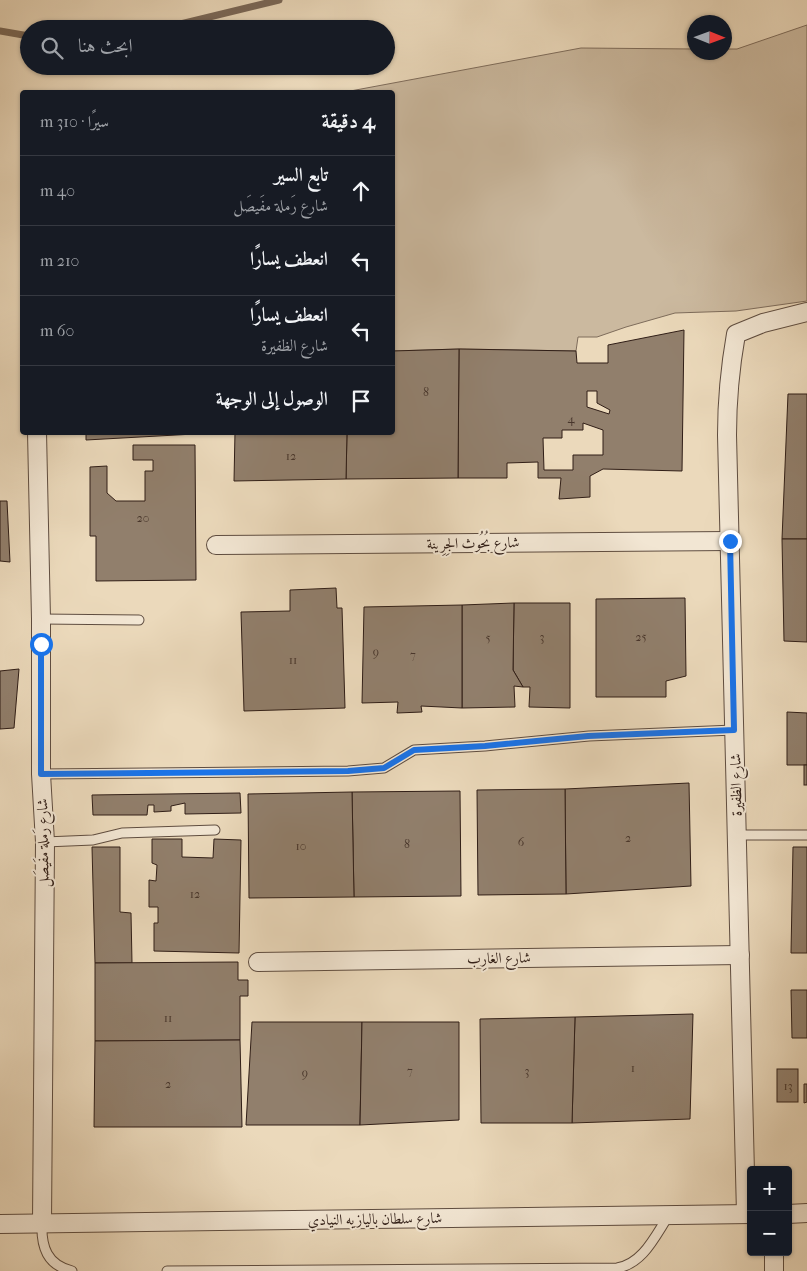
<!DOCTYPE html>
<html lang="ar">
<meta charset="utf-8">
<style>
:root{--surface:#171b24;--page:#242831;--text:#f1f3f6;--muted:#9ea1a6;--line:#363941}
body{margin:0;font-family:"IM FELL French Canon",Amiri,serif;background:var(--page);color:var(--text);direction:rtl}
.controls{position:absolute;right:15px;bottom:15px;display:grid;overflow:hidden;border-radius:5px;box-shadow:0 1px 4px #0004}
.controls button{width:45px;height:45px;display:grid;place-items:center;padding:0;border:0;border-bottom:1px solid var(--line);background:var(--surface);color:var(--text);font:25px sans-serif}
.compass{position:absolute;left:687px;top:15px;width:45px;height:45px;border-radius:50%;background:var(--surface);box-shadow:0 1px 4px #0004;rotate:91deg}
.stop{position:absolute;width:15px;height:15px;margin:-11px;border:4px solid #1a73e8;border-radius:50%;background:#fff}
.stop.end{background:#1a73e8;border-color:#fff;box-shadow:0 1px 5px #0008}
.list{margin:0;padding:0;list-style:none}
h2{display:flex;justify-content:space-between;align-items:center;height:65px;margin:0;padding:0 20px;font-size:21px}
h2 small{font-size:16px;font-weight:400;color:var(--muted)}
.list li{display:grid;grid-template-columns:32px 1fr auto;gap:15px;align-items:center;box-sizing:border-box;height:70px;padding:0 20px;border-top:1px solid var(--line)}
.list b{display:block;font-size:19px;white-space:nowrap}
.list p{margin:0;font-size:16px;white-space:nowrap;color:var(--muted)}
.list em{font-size:16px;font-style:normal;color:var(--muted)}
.icon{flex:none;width:28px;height:28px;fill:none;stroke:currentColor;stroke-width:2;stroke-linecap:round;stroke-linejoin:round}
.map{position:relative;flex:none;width:807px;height:1271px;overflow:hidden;direction:ltr}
.search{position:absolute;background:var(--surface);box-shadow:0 1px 4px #0004;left:20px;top:20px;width:375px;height:55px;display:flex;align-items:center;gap:12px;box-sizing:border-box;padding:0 18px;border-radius:28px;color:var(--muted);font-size:19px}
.panel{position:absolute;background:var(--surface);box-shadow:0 1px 4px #0004;left:20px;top:90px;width:375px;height:345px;border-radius:5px;direction:rtl}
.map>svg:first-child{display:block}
</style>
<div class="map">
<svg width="807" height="1271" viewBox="0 0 807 1271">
<rect width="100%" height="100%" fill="#ebd9bb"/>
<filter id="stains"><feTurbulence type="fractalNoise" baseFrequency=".004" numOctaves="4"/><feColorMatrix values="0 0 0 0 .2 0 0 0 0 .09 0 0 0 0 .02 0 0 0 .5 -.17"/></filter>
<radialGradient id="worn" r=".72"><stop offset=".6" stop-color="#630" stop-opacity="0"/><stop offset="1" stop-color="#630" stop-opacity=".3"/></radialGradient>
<polygon fill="#cbb99f" stroke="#7e6c5b" points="807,25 807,301 736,311 675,313 626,327 597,337 578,337 576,351 459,349 393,351 392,92 345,92 581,48 694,49 694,52 724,52 725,49 737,49"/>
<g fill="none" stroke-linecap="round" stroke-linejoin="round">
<g stroke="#7a6858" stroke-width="7">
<polyline points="160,29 279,0"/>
<polyline points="0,31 29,36"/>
</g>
</g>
<g fill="#917f6c" stroke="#301e17" fill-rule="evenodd">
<path d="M684,330L682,471L603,469L590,476V497L559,499L561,478H538V462L507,463V478H458L459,349L576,351L577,363H608V345ZM587,391H597V403L610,410L609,414L587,407ZM583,423L603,430V455H573V470H544L543,438H562V430H583Z"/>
<polygon points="459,349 458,478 346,479 347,432 392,432 392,351"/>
<polygon points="788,394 807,394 807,539 782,539"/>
<polygon points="86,432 212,432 212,433 86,440"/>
<polygon points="235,432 347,432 346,479 234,481"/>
<polygon points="133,445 195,445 196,580 96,581 96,536 90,536 90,467 107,466 107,493 116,501 145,501 145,471 153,471 153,460 133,460"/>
<polygon points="0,501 7,501 10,562 0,561"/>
<polygon points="782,539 807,539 807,642 784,641"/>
<polygon points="336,588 337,608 342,608 345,708 244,711 241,612 290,611 290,590"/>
<polygon points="685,598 686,676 666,681 666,697 596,697 596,599"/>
<polygon points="514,603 570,603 570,708 529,707 530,687 523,687 513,670"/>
<polygon points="514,603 513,670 523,687 514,686 515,707 462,708 462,605"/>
<polygon points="462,605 462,708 421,706 422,712 397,713 398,702 362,703 364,607"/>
<polygon points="19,669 14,728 0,729 0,671"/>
<polygon points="787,712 807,713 807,765 787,765"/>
<rect x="804" y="765" width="3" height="20"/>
<polygon points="689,783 691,886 566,894 565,789"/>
<polygon points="565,789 566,894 478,895 477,790"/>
<polygon points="460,791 461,896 354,897 352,792"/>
<polygon points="352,792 354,897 249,898 248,794"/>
<polygon points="240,793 241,813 185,814 185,803 171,806 171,811 154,812 154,805 148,805 147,815 93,815 92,795"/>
<polygon points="152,839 182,839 182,857 213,858 214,839 241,840 239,953 154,951 154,923 158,923 158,907 149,907 149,880 156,881 157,865 152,863"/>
<polygon points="92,847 120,847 120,912 131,913 132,963 95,963"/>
<polygon points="793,847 807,847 807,953 791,953"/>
<polygon points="238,962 238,980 248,980 248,996 240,996 240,1040 95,1041 95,963"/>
<polygon points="791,990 807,990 807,1038 792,1038"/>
<polygon points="693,1014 690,1119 572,1123 575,1017"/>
<polygon points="575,1017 572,1123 481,1123 480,1019"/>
<polygon points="252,1022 362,1022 360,1125 246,1125"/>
<polygon points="362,1022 459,1022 459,1120 360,1125"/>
<polygon points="240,1040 242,1127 94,1127 95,1041"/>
<rect x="777" y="1069" width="21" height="33"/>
<polygon points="804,1084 807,1084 807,1102 804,1103"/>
</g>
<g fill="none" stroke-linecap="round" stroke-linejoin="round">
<defs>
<g id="service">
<polyline points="41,619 139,620"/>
<polyline points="41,774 348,771 384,768 414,750 485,746 589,736 734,730"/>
<polyline points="737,835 807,835"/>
<polyline points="45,842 93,840 122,833 215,830"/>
<path d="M42,1223C41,1247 47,1265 72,1271"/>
<path d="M167,1271L617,1268C643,1264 655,1236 669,1215"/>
</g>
<g id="minor">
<polyline points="37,432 41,619 41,774 45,842 42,1223"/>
<polyline points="216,545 729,541"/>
<polyline points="258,962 740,955"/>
<path d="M746,1214L727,435C727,401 730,368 736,334L763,323L807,312"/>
<polyline points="788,1214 807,1213"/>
<polyline points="0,1224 751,1214"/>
<polyline points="774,1271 774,1252"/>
</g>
</defs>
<use href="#service" stroke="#5f4d40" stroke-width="11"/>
<use href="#minor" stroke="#5f4d40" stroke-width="20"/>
<use href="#service" stroke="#f2e6d3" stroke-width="9"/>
<use href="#minor" stroke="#f2e6d3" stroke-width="18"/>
</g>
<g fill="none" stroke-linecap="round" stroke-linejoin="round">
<polyline stroke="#1a73e8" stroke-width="6" points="41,644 41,774 348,771 384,768 414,750 485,746 588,736 734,730 730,541"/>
</g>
<g text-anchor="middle" stroke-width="4" stroke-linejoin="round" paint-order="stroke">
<g font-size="12" fill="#48362c">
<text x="426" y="396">8</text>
<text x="571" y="423">4</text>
<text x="291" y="460">12</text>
<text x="143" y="522">20</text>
<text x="542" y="641">3</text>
<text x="641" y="641">25</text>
<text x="488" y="642">5</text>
<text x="376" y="656">9</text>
<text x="413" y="659">7</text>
<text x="293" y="664">11</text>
<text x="628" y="842">2</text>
<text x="521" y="846">6</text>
<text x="407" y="848">8</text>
<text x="301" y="850">10</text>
<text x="195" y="898">12</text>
<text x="168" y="1022">11</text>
<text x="633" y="1072">1</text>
<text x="410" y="1075">7</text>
<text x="527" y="1075">3</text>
<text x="305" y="1077">9</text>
<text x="168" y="1088">2</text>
<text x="788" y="1090">13</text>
</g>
<g font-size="15" fill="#301e17" stroke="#f2e6d3">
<text transform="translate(473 543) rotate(-1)" y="5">شارع بُحُوث الجِرِينة</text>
<text transform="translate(736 785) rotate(-91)" y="5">شارع الظفيرة</text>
<text transform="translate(43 843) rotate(-91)" y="5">شارع رَملة مفَيصَل</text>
<text transform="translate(499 958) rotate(-1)" y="5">شارع الغارِب</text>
<text transform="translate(375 1219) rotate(-1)" y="5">شارع سلطان باليازيه النيادي</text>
</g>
</g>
<rect width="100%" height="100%" filter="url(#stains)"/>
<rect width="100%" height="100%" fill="url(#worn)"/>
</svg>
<div class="controls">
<button>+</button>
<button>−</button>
</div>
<svg class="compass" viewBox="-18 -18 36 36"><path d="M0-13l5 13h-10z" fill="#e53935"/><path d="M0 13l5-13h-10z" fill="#9ea1a6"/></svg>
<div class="stop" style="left:41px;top:644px"></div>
<div class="stop end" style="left:730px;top:541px"></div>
<div class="search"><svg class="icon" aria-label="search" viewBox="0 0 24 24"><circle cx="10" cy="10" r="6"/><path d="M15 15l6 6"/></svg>ابحث هنا</div>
<section class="panel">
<h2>4 دقيقة<small>سيرًا · 310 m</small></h2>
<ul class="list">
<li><svg class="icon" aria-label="ahead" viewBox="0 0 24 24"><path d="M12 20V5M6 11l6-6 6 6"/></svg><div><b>تابع السير</b><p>شارع رَملة مفَيصَل</p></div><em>40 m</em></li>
<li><svg class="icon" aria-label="left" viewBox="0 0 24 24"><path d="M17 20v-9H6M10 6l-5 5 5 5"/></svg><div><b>انعطف يسارًا</b></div><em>210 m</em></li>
<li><svg class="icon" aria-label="left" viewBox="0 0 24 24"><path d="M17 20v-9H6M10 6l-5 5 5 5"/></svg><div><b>انعطف يسارًا</b><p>شارع الظفيرة</p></div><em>60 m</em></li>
<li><svg class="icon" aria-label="arrive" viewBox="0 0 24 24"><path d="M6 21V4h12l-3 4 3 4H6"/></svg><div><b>الوصول إلى الوجهة</b></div></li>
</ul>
</section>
</div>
